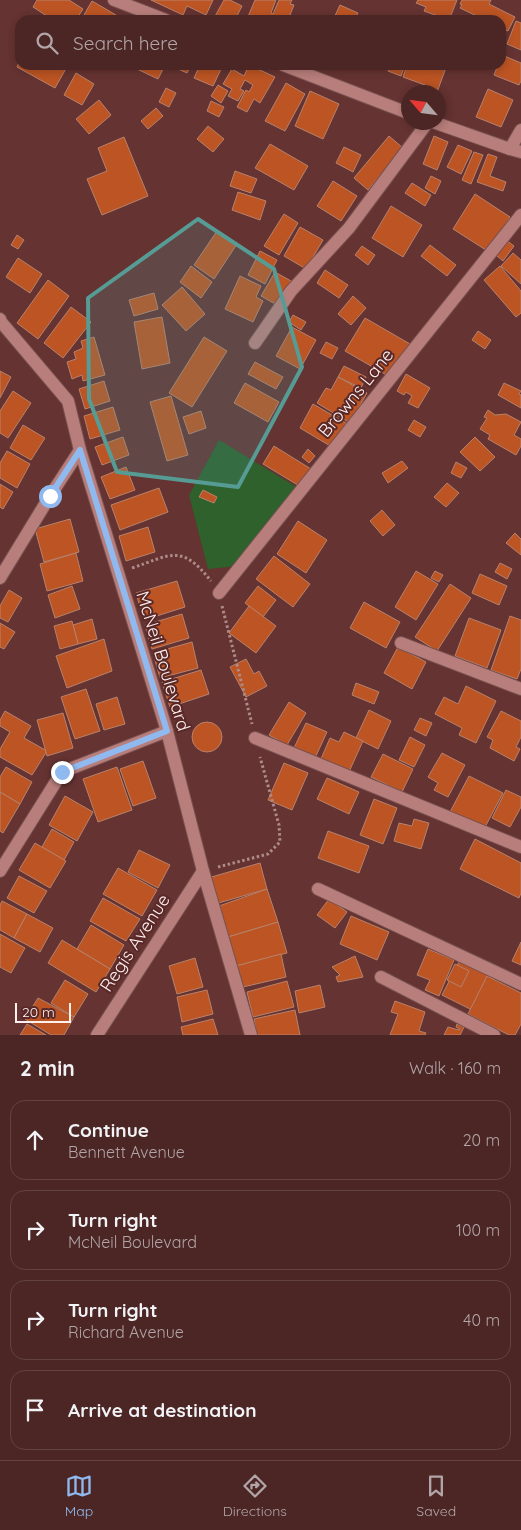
<!DOCTYPE html>
<meta charset="utf-8">
<style>
:root{--surface:#4c2625;--page:#563232;--text:#f1f3f6;--muted:#b2a5a7;--line:#634342;--accent:#90b9f0}
body{margin:0;font-family:Quicksand,sans-serif;background:var(--page);color:var(--text)}
.compass{position:absolute;left:401px;top:85px;width:45px;height:45px;border-radius:50%;background:var(--surface);box-shadow:0 2px 8px #0003;rotate:298deg}
.scale{position:absolute;left:15px;bottom:12px;width:56px;box-sizing:border-box;padding-left:5px;border:2px solid #fef0ef;border-top:0;font-size:14px;line-height:18px;white-space:nowrap;color:#fef0ef;-webkit-text-stroke:4px #592827;paint-order:stroke}
.stop{position:absolute;width:15px;height:15px;margin:-11px;border:4px solid #90b9f0;border-radius:50%;background:#fff}
.stop.end{background:#90b9f0;border-color:#fff;box-shadow:0 1px 5px #0008}
.list{margin:0;padding:0;list-style:none}
h2{display:flex;justify-content:space-between;align-items:center;height:65px;margin:0;padding:0 20px;font-size:21px}
h2 small{font-size:16px;font-weight:400;color:var(--muted)}
.list li{display:grid;grid-template-columns:32px 1fr auto;gap:15px;align-items:center;box-sizing:border-box;height:80px;margin:0 10px 10px;padding:0 10px;border:1px solid var(--line);border-radius:15px}
.list b{display:block;font-size:19px;white-space:nowrap}
.list p{margin:0;font-size:16px;white-space:nowrap;color:var(--muted)}
.list em{font-size:16px;font-style:normal;color:var(--muted)}
.icon{flex:none;width:28px;height:28px;fill:none;stroke:currentColor;stroke-width:2;stroke-linecap:round;stroke-linejoin:round}
.map{position:relative;flex:none;width:521px;height:1035px;overflow:hidden}
.search{position:absolute;background:var(--surface);box-shadow:0 2px 8px #0003;left:15px;right:15px;top:15px;height:55px;display:flex;align-items:center;gap:12px;box-sizing:border-box;padding:0 18px;border-radius:15px;color:var(--muted);font-size:19px}
.sheet{height:425px;background:var(--surface)}
nav{display:flex;justify-content:space-around;align-items:center;box-sizing:border-box;height:70px;border-top:1px solid var(--line);background:var(--surface);font-size:14px;color:var(--muted)}
nav a{display:grid;justify-items:center;gap:2px}
nav .on{color:var(--accent)}
.map>svg:first-child{display:block}
</style>
<div class="map">
<svg width="521" height="1035" viewBox="0 0 521 1035">
<rect width="100%" height="100%" fill="#653331"/>
<polygon fill="#2e612c" points="219,440 305,492 248,565 208,569 189,495"/>
<g fill="#bc5423" stroke="#b7826d">
<polygon points="37,0 69,0 83,9 76,20 53,20 33,7"/>
<polygon points="151,0 213,0 206,15 187,6 183,15"/>
<polygon points="224,0 230,0 242,6 235,20 213,20"/>
<polygon points="255,0 276,0 271,13 273,14 279,0 292,0 290,4 294,5 288,20 251,20 247,19"/>
<polygon points="418,0 457,0 449,20 424,11 426,7 416,3"/>
<polygon points="462,0 491,0 489,4 515,17 508,31 501,28 501,20 485,20 460,8 462,5 460,4"/>
<polygon points="92,1 116,15 113,20 81,20"/>
<polygon points="340,5 358,13 354,20 333,20"/>
<polygon points="516,21 521,23 521,50 507,44"/>
<polygon points="502,55 521,63 521,81 519,85 494,75 498,65 501,65"/>
<polygon points="20,61 20,65 68,65 55,88 17,67"/>
<polygon points="139,65 165,65 158,79 137,69"/>
<polygon points="177,65 191,65 187,73 176,68"/>
<polygon points="200,65 223,65 213,86 194,78"/>
<polygon points="249,65 275,77 260,103 254,99 247,112 237,107 246,90 249,92 253,85 245,80 240,89 244,91 238,101 228,96 232,89 223,84 232,69 244,76"/>
<polygon points="390,65 405,65 401,76 388,71"/>
<polygon points="407,65 447,65 437,92 423,92 425,85 403,77"/>
<polygon points="76,73 94,84 82,105 64,95"/>
<polygon points="286,83 305,94 285,131 265,121"/>
<polygon points="218,85 228,91 221,103 211,96"/>
<polygon points="166,88 176,93 169,107 159,102"/>
<polygon points="488,89 513,100 501,127 476,117"/>
<polygon points="310,91 339,104 323,139 295,126"/>
<polygon points="99,100 111,115 89,134 76,119"/>
<polygon points="211,101 224,107 219,117 207,111"/>
<polygon points="156,108 163,116 148,129 141,121"/>
<polygon points="208,126 224,139 213,152 197,139"/>
<polygon points="389,136 403,148 368,190 354,178"/>
<polygon points="434,136 448,142 437,170 423,164"/>
<polygon points="124,137 148,196 102,215 87,179 107,171 98,148"/>
<polygon points="270,144 308,166 294,190 255,168"/>
<polygon points="458,145 472,151 461,174 447,167"/>
<polygon points="344,147 361,155 353,172 336,163"/>
<polygon points="474,152 483,155 471,184 462,180"/>
<polygon points="488,154 497,157 490,176 506,182 503,191 477,182"/>
<polygon points="235,171 257,179 251,193 230,186"/>
<polygon points="431,176 441,181 435,194 425,188"/>
<polygon points="333,181 357,196 341,221 317,206"/>
<polygon points="412,183 431,195 425,206 405,193"/>
<polygon points="238,192 266,201 260,220 232,210"/>
<polygon points="475,194 510,217 489,252 453,229"/>
<polygon points="391,206 422,225 403,257 372,238"/>
<polygon points="284,214 298,223 279,255 264,246"/>
<polygon points="300,227 323,240 306,269 284,256"/>
<polygon points="217,231 237,244 214,279 194,265"/>
<polygon points="17,235 24,240 18,249 11,245"/>
<polygon points="506,240 514,246 503,261 496,255"/>
<polygon points="430,245 456,265 447,276 421,256"/>
<polygon points="362,246 375,255 368,265 355,255"/>
<polygon points="260,251 277,260 265,284 248,275"/>
<polygon points="513,253 521,260 521,284 501,266"/>
<polygon points="18,258 42,274 30,293 6,277"/>
<polygon points="191,266 212,282 201,298 180,282"/>
<polygon points="500,266 521,291 521,313 516,317 484,280"/>
<polygon points="325,270 348,285 339,298 317,283"/>
<polygon points="275,272 291,281 277,305 261,296"/>
<polygon points="240,276 261,286 256,297 263,301 253,322 225,309"/>
<polygon points="48,280 69,296 38,339 17,323"/>
<polygon points="182,287 205,314 186,331 162,305"/>
<polygon points="154,293 158,309 134,316 129,300"/>
<polygon points="353,296 366,308 351,325 338,314"/>
<polygon points="71,307 91,322 63,358 44,343"/>
<polygon points="293,315 306,322 301,330 289,322"/>
<polygon points="162,317 170,363 142,369 134,322"/>
<polygon points="365,318 410,344 390,377 345,351"/>
<polygon points="292,327 316,340 300,369 276,356"/>
<polygon points="478,331 491,340 485,349 472,340"/>
<polygon points="94,337 105,375 83,381 82,375 72,379 67,362 76,359 74,352 83,348 81,341"/>
<polygon points="204,337 227,351 192,407 169,393"/>
<polygon points="326,342 338,348 332,359 320,353"/>
<polygon points="255,362 283,377 276,389 248,374"/>
<polygon points="344,366 366,377 361,388 338,377"/>
<polygon points="0,371 11,377 0,398"/>
<polygon points="406,374 430,388 418,408 408,403 412,396 406,392 404,395 397,391"/>
<polygon points="338,377 367,393 350,423 317,403 326,388 331,390"/>
<polygon points="104,381 110,401 85,409 79,389"/>
<polygon points="245,383 279,402 268,422 234,403"/>
<polygon points="504,383 521,391 519,394 521,395 521,408 498,395"/>
<polygon points="13,391 31,403 8,438 0,433 0,411"/>
<polygon points="171,396 188,455 167,461 150,402"/>
<polygon points="313,404 346,423 332,447 300,428"/>
<polygon points="113,407 120,430 90,439 84,416"/>
<polygon points="488,410 495,415 506,414 521,422 514,435 521,439 521,446 516,455 488,439 490,435 480,429 487,418 484,417"/>
<polygon points="201,411 206,428 189,434 183,417"/>
<polygon points="414,420 426,427 420,437 408,430"/>
<polygon points="23,425 45,438 31,460 10,448"/>
<polygon points="123,437 129,455 102,465 95,447"/>
<polygon points="475,437 495,457 480,471 460,452"/>
<polygon points="274,446 311,469 301,487 263,464"/>
<polygon points="308,449 315,456 309,463 302,457"/>
<polygon points="7,451 30,464 17,488 0,478 0,463"/>
<polygon points="402,461 408,468 388,483 382,473"/>
<polygon points="456,462 467,468 461,478 451,473"/>
<polygon points="126,467 135,490 110,499 101,477"/>
<polygon points="447,483 459,493 446,507 434,497"/>
<polygon points="0,484 13,492 3,509 0,507"/>
<polygon points="159,488 168,512 120,530 111,505"/>
<polygon points="203,490 217,497 214,503 199,497"/>
<polygon points="382,510 395,525 383,536 370,521"/>
<polygon points="70,519 79,552 44,562 35,529"/>
<polygon points="298,521 327,540 306,573 277,554"/>
<polygon points="148,527 155,552 126,561 119,536"/>
<polygon points="515,533 521,539 521,555 506,543"/>
<polygon points="76,553 83,581 47,591 40,564"/>
<polygon points="274,556 310,584 293,607 256,579"/>
<polygon points="500,563 512,569 507,579 495,572"/>
<polygon points="416,571 438,584 416,620 395,607"/>
<polygon points="435,571 443,575 439,582 431,578"/>
<polygon points="480,574 507,586 499,605 472,593"/>
<polygon points="177,581 185,607 144,620 136,593"/>
<polygon points="450,584 471,598 437,651 415,637"/>
<polygon points="72,586 80,609 55,618 48,595"/>
<polygon points="258,586 276,600 263,617 245,603"/>
<polygon points="9,590 22,598 8,622 0,618 0,606"/>
<polygon points="364,602 400,622 386,648 350,628"/>
<polygon points="249,606 276,626 256,653 229,633"/>
<polygon points="182,614 189,638 152,649 145,625"/>
<polygon points="510,616 521,620 521,669 517,679 491,670"/>
<polygon points="469,618 501,630 487,668 455,656"/>
<polygon points="92,619 97,639 78,644 73,625"/>
<polygon points="72,621 78,644 60,649 54,626"/>
<polygon points="0,623 15,632 4,649 0,647"/>
<polygon points="104,639 112,671 67,688 56,656"/>
<polygon points="192,642 198,668 160,678 153,653"/>
<polygon points="398,647 426,662 412,689 384,673"/>
<polygon points="246,659 254,674 259,671 267,686 246,697 230,667"/>
<polygon points="201,670 209,694 170,707 162,682"/>
<polygon points="356,683 379,692 374,704 352,695"/>
<polygon points="466,686 496,701 476,743 459,735 462,728 435,714 444,697 458,704"/>
<polygon points="86,689 100,731 75,739 61,697"/>
<polygon points="117,697 125,724 104,730 96,704"/>
<polygon points="289,702 306,713 287,745 269,735"/>
<polygon points="369,710 391,721 378,749 356,738"/>
<polygon points="5,711 31,726 24,738 47,751 32,775 0,757 0,749 10,732 0,726 0,720"/>
<polygon points="501,711 521,721 521,737 516,747 520,749 514,761 490,748 493,740 487,737"/>
<polygon points="63,713 73,748 47,756 37,720"/>
<polygon points="420,718 432,723 426,736 414,730"/>
<circle cx="207" cy="737" r="15"/>
<polygon points="306,723 327,732 315,758 294,748"/>
<polygon points="344,732 363,741 348,774 320,761 330,738 339,742"/>
<polygon points="410,737 425,745 414,767 399,760"/>
<polygon points="442,753 465,765 448,797 434,790 438,783 428,777"/>
<polygon points="383,754 413,769 402,792 371,777"/>
<polygon points="143,761 156,798 133,806 120,769"/>
<polygon points="284,763 308,773 292,810 268,800"/>
<polygon points="6,767 32,782 20,804 0,792 0,777"/>
<polygon points="117,767 132,810 98,822 83,779"/>
<polygon points="469,776 503,793 484,829 450,812"/>
<polygon points="327,778 359,792 349,814 317,799"/>
<polygon points="506,790 521,797 521,807 510,827 492,818"/>
<polygon points="0,792 20,804 3,833 0,831"/>
<polygon points="65,796 93,812 77,841 49,825"/>
<polygon points="374,799 397,808 383,844 360,835"/>
<polygon points="414,819 429,823 421,849 394,841 399,823 412,826"/>
<polygon points="52,829 74,842 64,860 42,847"/>
<polygon points="328,831 369,846 359,873 318,858"/>
<polygon points="475,839 521,863 521,893 519,898 460,869"/>
<polygon points="35,843 66,861 50,888 19,870"/>
<polygon points="139,850 170,865 158,888 128,872"/>
<polygon points="260,863 267,889 215,904 208,878"/>
<polygon points="118,868 157,890 142,916 103,894"/>
<polygon points="19,876 47,891 34,913 7,898"/>
<polygon points="267,889 278,922 228,937 219,906"/>
<polygon points="103,898 140,919 126,941 90,921"/>
<polygon points="329,899 347,912 335,928 317,915"/>
<polygon points="2,901 27,914 14,938 0,930 0,905"/>
<polygon points="27,914 53,928 40,952 14,938"/>
<polygon points="351,916 389,932 377,960 340,944"/>
<polygon points="278,922 287,953 236,966 228,937"/>
<polygon points="91,925 124,945 110,969 77,949"/>
<polygon points="0,934 25,948 11,973 0,967"/>
<polygon points="62,940 110,969 96,992 48,963"/>
<polygon points="521,942 521,965 512,961"/>
<polygon points="428,949 454,960 439,996 425,990 430,980 417,975"/>
<polygon points="281,954 286,977 243,987 236,966"/>
<polygon points="355,956 363,977 338,982 336,977 340,975 332,967"/>
<polygon points="462,956 497,972 476,1012 442,995"/>
<polygon points="195,958 203,987 177,994 169,966"/>
<polygon points="455,964 469,971 461,987 447,980"/>
<polygon points="487,976 521,993 521,1024 515,1035 509,1035 468,1014"/>
<polygon points="65,980 88,994 74,1017 51,1003"/>
<polygon points="287,981 294,1007 253,1017 247,992"/>
<polygon points="320,985 325,1007 299,1013 295,991"/>
<polygon points="207,990 213,1014 182,1022 177,997"/>
<polygon points="38,998 74,1017 64,1035 51,1035 25,1019"/>
<polygon points="395,1001 425,1012 419,1031 426,1033 425,1035 390,1035 398,1014 391,1012"/>
<polygon points="295,1010 300,1035 257,1035 254,1019"/>
<polygon points="213,1019 218,1035 183,1035 181,1027"/>
<polygon points="27,1024 46,1035 20,1035"/>
<polygon points="457,1024 464,1027 460,1035 444,1035 448,1027 459,1030 460,1029 456,1027"/>
</g>
<g fill="none" stroke-linecap="round" stroke-linejoin="round">
<defs>
<g id="minor">
<polyline points="114,0 166,20"/>
<polyline points="283,65 408,113"/>
<polyline points="433,122 510,149 521,152"/>
<polyline points="510,149 521,130"/>
<polyline points="0,319 1,322 68,401 80,450 167,731 203,871 251,1035"/>
<polyline points="255,343 291,291 349,228 428,122"/>
<polyline points="0,578 50,496 80,450"/>
<polyline points="219,593 521,215"/>
<polyline points="401,643 521,689"/>
<polyline points="255,738 521,847"/>
<polyline points="0,871 62,772 167,731"/>
<polyline points="318,889 521,984"/>
<polyline points="381,977 494,1035"/>
<polyline points="97,1035 203,871"/>
</g>
</defs>
<use href="#minor" stroke="#775151" stroke-width="14"/>
<g stroke="#ac8b89" stroke-width="3" stroke-dasharray="2.5 2.5" stroke-linecap="butt">
<path d="M132,568C171,555 181,543 211,581"/>
<polyline points="222,606 252,724"/>
<polyline points="218,867 268,854 280,842 279,825 260,757"/>
</g>
<use href="#minor" stroke="#b87e7b" stroke-width="12"/>
</g>
<g fill="none" stroke-linecap="round" stroke-linejoin="round">
<polyline stroke="#90b9f0" stroke-width="6" points="50,496 80,450 167,731 62,772"/>
</g>
<path fill="#579b95" fill-opacity="0.2" stroke="#579b95" stroke-width="4" stroke-linejoin="round" d="M198,219L274,269L302,367L238,487L117,472L89,399L88,298Z"/>
<g text-anchor="middle" stroke-width="4" stroke-linejoin="round" paint-order="stroke">
<g font-size="18" fill="#fef0ef" stroke="#592827">
<text transform="translate(356 393) rotate(-51)" y="6">Browns Lane</text>
<text transform="translate(163 661) rotate(73)" y="6">McNeil Boulevard</text>
<text transform="translate(135 943) rotate(-57)" y="6">Regis Avenue</text>
</g>
</g>
</svg>
<svg class="compass" viewBox="-18 -18 36 36"><path d="M0-13l5 13h-10z" fill="#e53935"/><path d="M0 13l5-13h-10z" fill="#b2a5a7"/></svg>
<div class="scale">20 m</div>
<div class="stop" style="left:50px;top:496px"></div>
<div class="stop end" style="left:62px;top:772px"></div>
<div class="search"><svg class="icon" aria-label="search" viewBox="0 0 24 24"><circle cx="10" cy="10" r="6"/><path d="M15 15l6 6"/></svg>Search here</div>
</div>
<section class="sheet">
<h2>2 min<small>Walk · 160 m</small></h2>
<ul class="list">
<li><svg class="icon" aria-label="ahead" viewBox="0 0 24 24"><path d="M12 20V5M6 11l6-6 6 6"/></svg><div><b>Continue</b><p>Bennett Avenue</p></div><em>20 m</em></li>
<li><svg class="icon" aria-label="right" viewBox="0 0 24 24"><path d="M7 20v-9h11M14 6l5 5-5 5"/></svg><div><b>Turn right</b><p>McNeil Boulevard</p></div><em>100 m</em></li>
<li><svg class="icon" aria-label="right" viewBox="0 0 24 24"><path d="M7 20v-9h11M14 6l5 5-5 5"/></svg><div><b>Turn right</b><p>Richard Avenue</p></div><em>40 m</em></li>
<li><svg class="icon" aria-label="arrive" viewBox="0 0 24 24"><path d="M6 21V4h12l-3 4 3 4H6"/></svg><div><b>Arrive at destination</b></div></li>
</ul>
</section>
<nav>
<a class="on"><svg class="icon" aria-label="map" viewBox="0 0 24 24"><path d="M3 6l6-2 6 2 6-2v14l-6 2-6-2-6 2zM9 4v14M15 6v14"/></svg>Map</a>
<a><svg class="icon" aria-label="directions" viewBox="0 0 24 24"><path d="M12 3l9 9-9 9-9-9zM9 14v-3h6M13 9l2 2-2 2"/></svg>Directions</a>
<a><svg class="icon" aria-label="saved" viewBox="0 0 24 24"><path d="M7 4h10v16l-5-4-5 4z"/></svg>Saved</a>
</nav>
